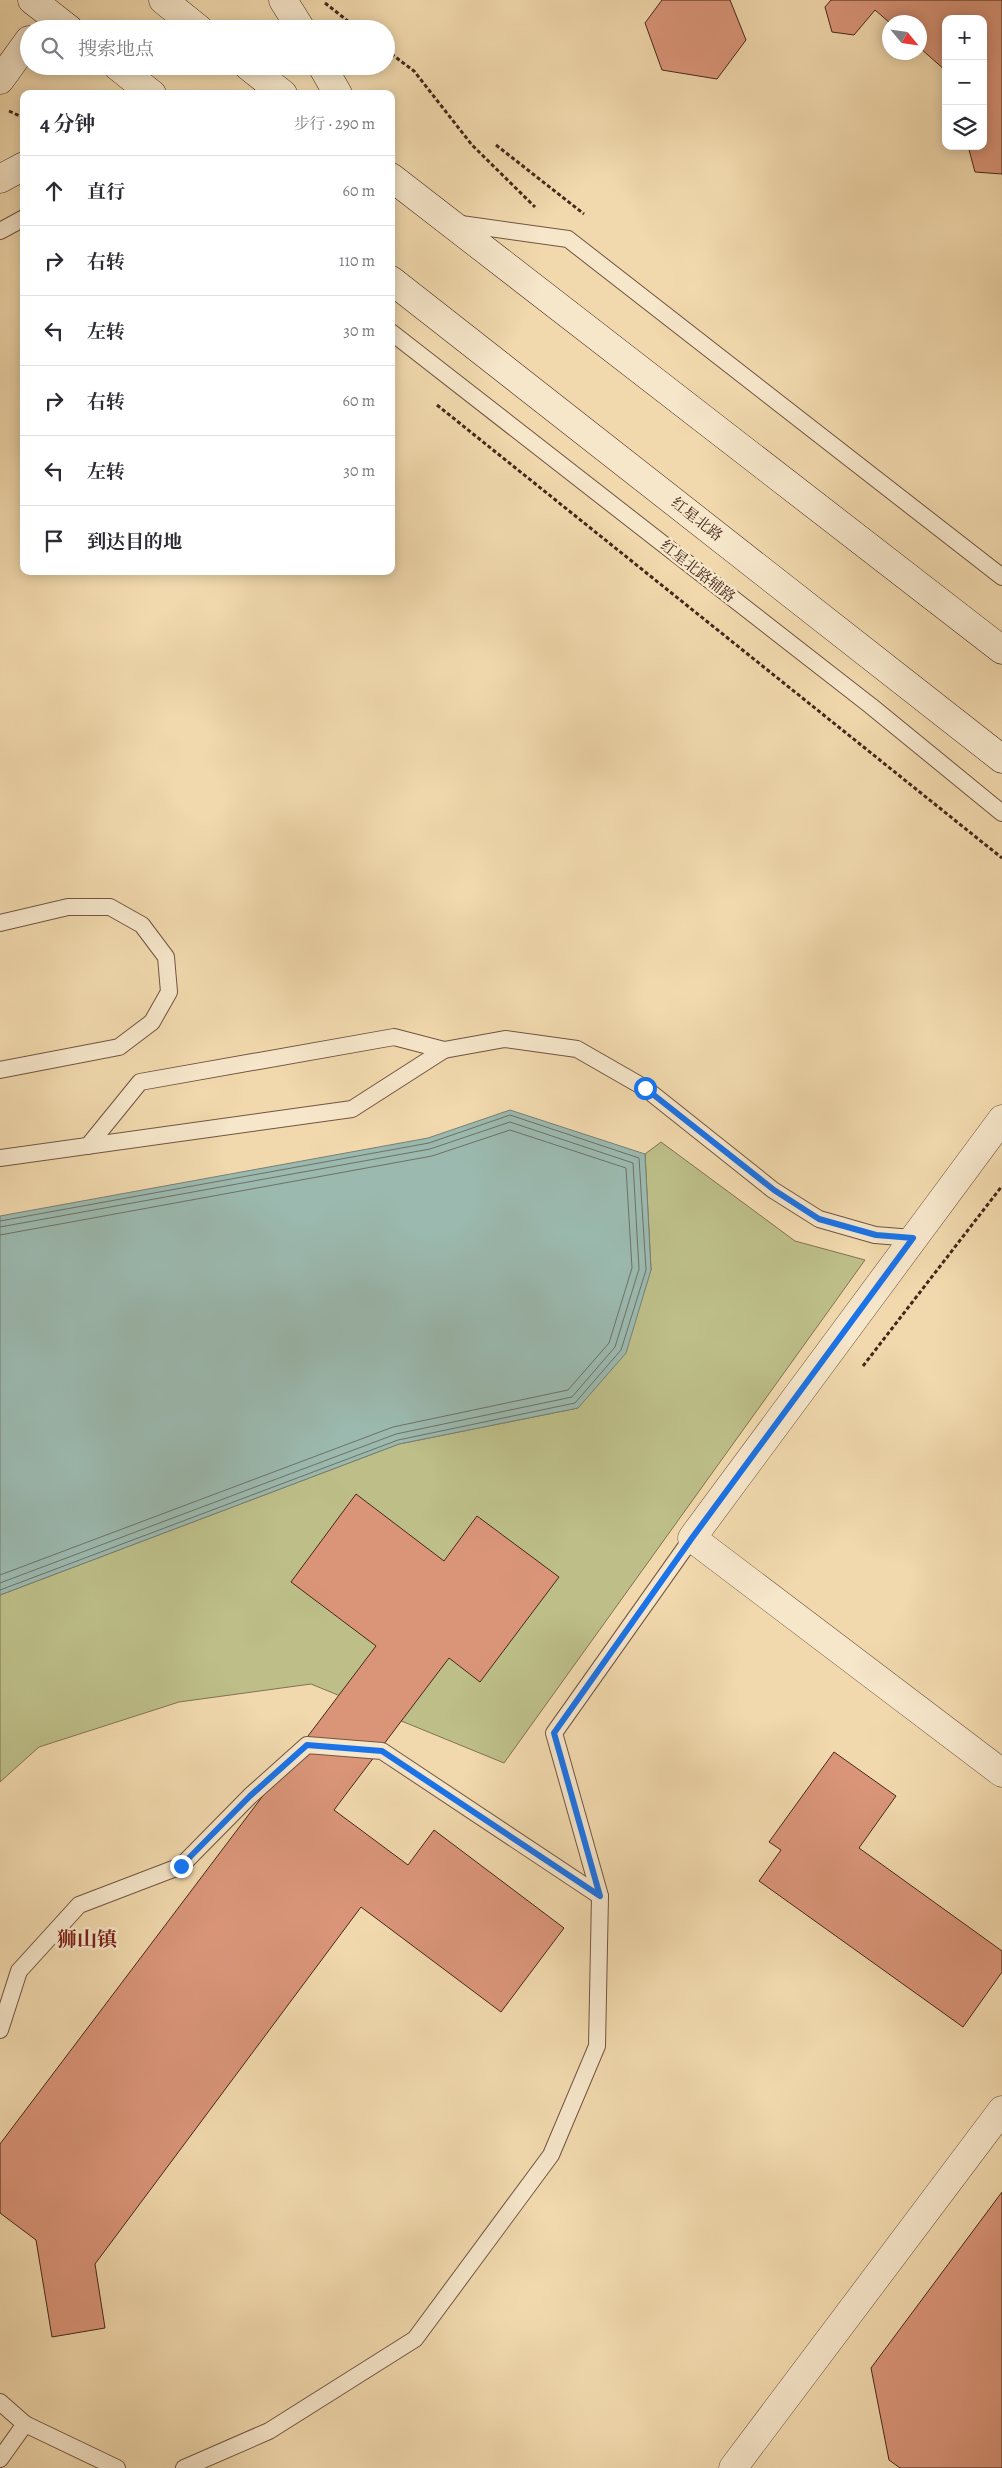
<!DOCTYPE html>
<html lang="zh">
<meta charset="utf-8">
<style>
:root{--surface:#fff;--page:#f7f7f7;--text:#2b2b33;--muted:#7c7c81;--line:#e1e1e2}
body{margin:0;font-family:Alegreya,"Noto Serif SC",serif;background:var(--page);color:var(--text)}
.controls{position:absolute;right:15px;top:15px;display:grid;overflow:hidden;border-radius:10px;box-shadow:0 2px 12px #0003}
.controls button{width:45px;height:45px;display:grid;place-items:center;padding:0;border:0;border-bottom:1px solid var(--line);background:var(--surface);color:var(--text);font:25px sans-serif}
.compass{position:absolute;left:882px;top:15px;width:45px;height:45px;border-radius:50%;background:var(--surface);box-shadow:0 2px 12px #0003;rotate:119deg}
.stop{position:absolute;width:15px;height:15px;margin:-11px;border:4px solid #1a73e8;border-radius:50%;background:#fff}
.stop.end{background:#1a73e8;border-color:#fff;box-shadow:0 1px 5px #0008}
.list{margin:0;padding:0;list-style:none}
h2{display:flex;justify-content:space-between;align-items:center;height:65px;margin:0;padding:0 20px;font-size:21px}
h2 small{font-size:16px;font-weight:400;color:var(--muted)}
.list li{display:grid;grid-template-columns:32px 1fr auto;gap:15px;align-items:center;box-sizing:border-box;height:70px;padding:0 20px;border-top:1px solid var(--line)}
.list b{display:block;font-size:19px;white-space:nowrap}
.list em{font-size:16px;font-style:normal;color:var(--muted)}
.icon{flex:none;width:28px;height:28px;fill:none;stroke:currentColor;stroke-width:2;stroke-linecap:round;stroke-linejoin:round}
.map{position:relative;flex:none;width:1002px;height:2468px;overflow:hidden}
.search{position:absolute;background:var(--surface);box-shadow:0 2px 12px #0003;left:20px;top:20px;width:375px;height:55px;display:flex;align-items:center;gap:12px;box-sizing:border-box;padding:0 18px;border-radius:28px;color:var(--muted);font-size:19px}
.panel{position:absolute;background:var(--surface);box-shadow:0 2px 12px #0003;left:20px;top:90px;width:375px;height:485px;border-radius:10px}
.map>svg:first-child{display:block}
</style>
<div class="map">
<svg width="1002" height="2468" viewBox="0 0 1002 2468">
<rect width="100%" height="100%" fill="#f1d9ad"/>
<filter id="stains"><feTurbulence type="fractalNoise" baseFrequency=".004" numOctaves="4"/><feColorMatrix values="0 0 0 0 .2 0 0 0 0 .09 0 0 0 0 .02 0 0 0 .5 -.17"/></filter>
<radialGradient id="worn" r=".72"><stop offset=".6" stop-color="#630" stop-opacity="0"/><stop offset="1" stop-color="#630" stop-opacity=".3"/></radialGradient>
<polygon fill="#bdbe88" stroke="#827252" points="661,1142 795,1241 865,1260 504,1763 311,1684 179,1702 39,1747 0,1782 0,1595 399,1444 578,1408 651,1270 645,1154"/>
<polygon fill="#9bb9af" stroke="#797f74" points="510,1110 645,1154 651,1270 626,1353 578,1408 399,1444 0,1595 0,1216 428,1138"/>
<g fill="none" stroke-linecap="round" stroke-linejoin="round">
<g stroke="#707065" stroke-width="1">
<polyline points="0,1221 429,1143 510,1115 639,1158 646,1270 621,1350 575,1403 398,1440 0,1590"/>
<polyline points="0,1227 430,1149 510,1122 633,1163 639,1269 615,1347 572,1397 396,1434 0,1583"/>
<polyline points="0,1235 432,1156 510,1130 626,1168 632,1268 609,1343 568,1390 393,1427 0,1575"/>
</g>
</g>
<g fill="#da9579" stroke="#46271b">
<polygon points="662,0 730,0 746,40 717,79 662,70 645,23"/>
<polygon points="831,0 1002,0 1002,174 975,172 968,146 983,146 983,19 946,19 946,71 920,48 920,22 890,23 875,10 854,35 832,32 825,7"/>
<polygon points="356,1494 444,1561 477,1516 559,1577 480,1682 449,1658 334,1810 408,1865 434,1830 564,1928 501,2012 361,1907 95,2264 105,2328 52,2337 36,2240 0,2213 0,2144 376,1646 291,1582"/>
<polygon points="834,1752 896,1796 859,1848 1002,1951 1002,1972 963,2027 759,1881 781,1850 769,1842"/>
<polygon points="1002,2192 1002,2468 900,2468 889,2460 871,2368"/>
</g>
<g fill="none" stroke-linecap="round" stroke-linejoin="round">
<defs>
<g id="service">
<polyline points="454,223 568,239 1002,577"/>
<polyline points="0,231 24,218"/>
<polyline points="391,332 871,706 1002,813"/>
<polyline points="0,923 68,907 110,907 142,925 166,957 169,992 152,1022 119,1047 0,1070"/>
<polyline points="88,1146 140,1082 394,1037 444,1050"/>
<polyline points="0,1158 352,1109 444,1050 505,1039 577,1049 645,1088 773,1190 819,1219 875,1235 913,1238"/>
<polyline points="0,2030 19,1971 79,1905 181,1866 250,1796 307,1745 382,1751 600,1896"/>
<polyline points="0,2402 25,2424"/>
<polyline points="0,2459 25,2424 117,2468"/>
<polyline points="184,2468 269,2431 415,2339 551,2155 597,2046 600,1896 554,1733 692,1538"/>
</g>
<g id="minor">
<polyline points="1002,1119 692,1538 1002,1773"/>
<polyline points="733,2468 1002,2110"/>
</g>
<g id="secondary">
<polyline points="32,0 69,29"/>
<polyline points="163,0 199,29"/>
<polyline points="283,0 301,29"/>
<polyline points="117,66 152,94"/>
<polyline points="248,66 283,94"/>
<polyline points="322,66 338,94"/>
<polyline points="0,80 29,40"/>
<polyline points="391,177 1002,650"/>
<polyline points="0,179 24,166"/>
<polyline points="391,280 1002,759"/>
</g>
</defs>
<use href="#service" stroke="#715440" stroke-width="18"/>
<use href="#minor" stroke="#715440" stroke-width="29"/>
<use href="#secondary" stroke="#46271b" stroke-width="29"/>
<g stroke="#46271b" stroke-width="3" stroke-dasharray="4 2.5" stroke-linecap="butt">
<polyline points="325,3 358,29"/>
<polyline points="386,50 414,71 472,145 535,207"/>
<polyline points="9,111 24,118"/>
<polyline points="496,145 584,214"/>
<polyline points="437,405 1002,858"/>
<polyline points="863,1366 1002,1186"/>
</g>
<use href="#service" stroke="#f6e6ca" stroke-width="16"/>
<use href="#minor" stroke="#f6e6ca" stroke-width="28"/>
<use href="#secondary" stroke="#f6e6ca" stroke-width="28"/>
</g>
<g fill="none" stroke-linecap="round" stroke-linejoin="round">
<polyline stroke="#1a73e8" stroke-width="6" points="181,1866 250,1796 307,1745 382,1751 600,1896 554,1733 692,1538 913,1238 876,1235 819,1219 774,1190 645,1088"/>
</g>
<g text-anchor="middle" stroke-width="5" stroke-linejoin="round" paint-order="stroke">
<g font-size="15" fill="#46271b" stroke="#f6e6ca">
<text transform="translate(697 519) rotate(38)" y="5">红星北路</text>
<text transform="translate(698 571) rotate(38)" y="5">红星北路辅路</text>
</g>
<g font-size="20" font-weight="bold" fill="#7a1f14" stroke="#f6e6ca">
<text x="87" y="1946">狮山镇</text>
</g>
</g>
<rect width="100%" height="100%" filter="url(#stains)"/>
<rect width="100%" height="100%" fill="url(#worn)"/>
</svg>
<div class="controls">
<button>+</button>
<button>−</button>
<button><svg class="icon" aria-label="layers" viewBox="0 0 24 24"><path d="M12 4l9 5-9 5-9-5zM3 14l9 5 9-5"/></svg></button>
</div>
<svg class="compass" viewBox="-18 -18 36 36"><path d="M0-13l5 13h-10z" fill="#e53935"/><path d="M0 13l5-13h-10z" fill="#7c7c81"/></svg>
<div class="stop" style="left:645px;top:1088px"></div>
<div class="stop end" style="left:181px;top:1866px"></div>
<div class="search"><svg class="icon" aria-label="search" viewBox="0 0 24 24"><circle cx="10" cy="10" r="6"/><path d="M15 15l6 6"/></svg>搜索地点</div>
<section class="panel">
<h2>4 分钟<small>步行 · 290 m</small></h2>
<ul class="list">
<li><svg class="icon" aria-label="ahead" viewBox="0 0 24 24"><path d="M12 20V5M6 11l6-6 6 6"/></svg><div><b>直行</b></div><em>60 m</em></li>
<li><svg class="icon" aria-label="right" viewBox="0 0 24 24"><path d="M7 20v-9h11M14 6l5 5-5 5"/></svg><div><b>右转</b></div><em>110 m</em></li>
<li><svg class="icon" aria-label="left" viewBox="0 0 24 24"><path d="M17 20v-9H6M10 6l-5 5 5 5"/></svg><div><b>左转</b></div><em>30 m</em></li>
<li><svg class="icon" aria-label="right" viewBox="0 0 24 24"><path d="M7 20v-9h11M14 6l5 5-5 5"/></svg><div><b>右转</b></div><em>60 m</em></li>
<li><svg class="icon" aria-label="left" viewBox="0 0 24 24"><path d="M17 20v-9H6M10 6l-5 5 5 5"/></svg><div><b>左转</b></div><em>30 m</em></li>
<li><svg class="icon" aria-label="arrive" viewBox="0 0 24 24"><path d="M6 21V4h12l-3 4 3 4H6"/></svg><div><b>到达目的地</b></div></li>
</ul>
</section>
</div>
